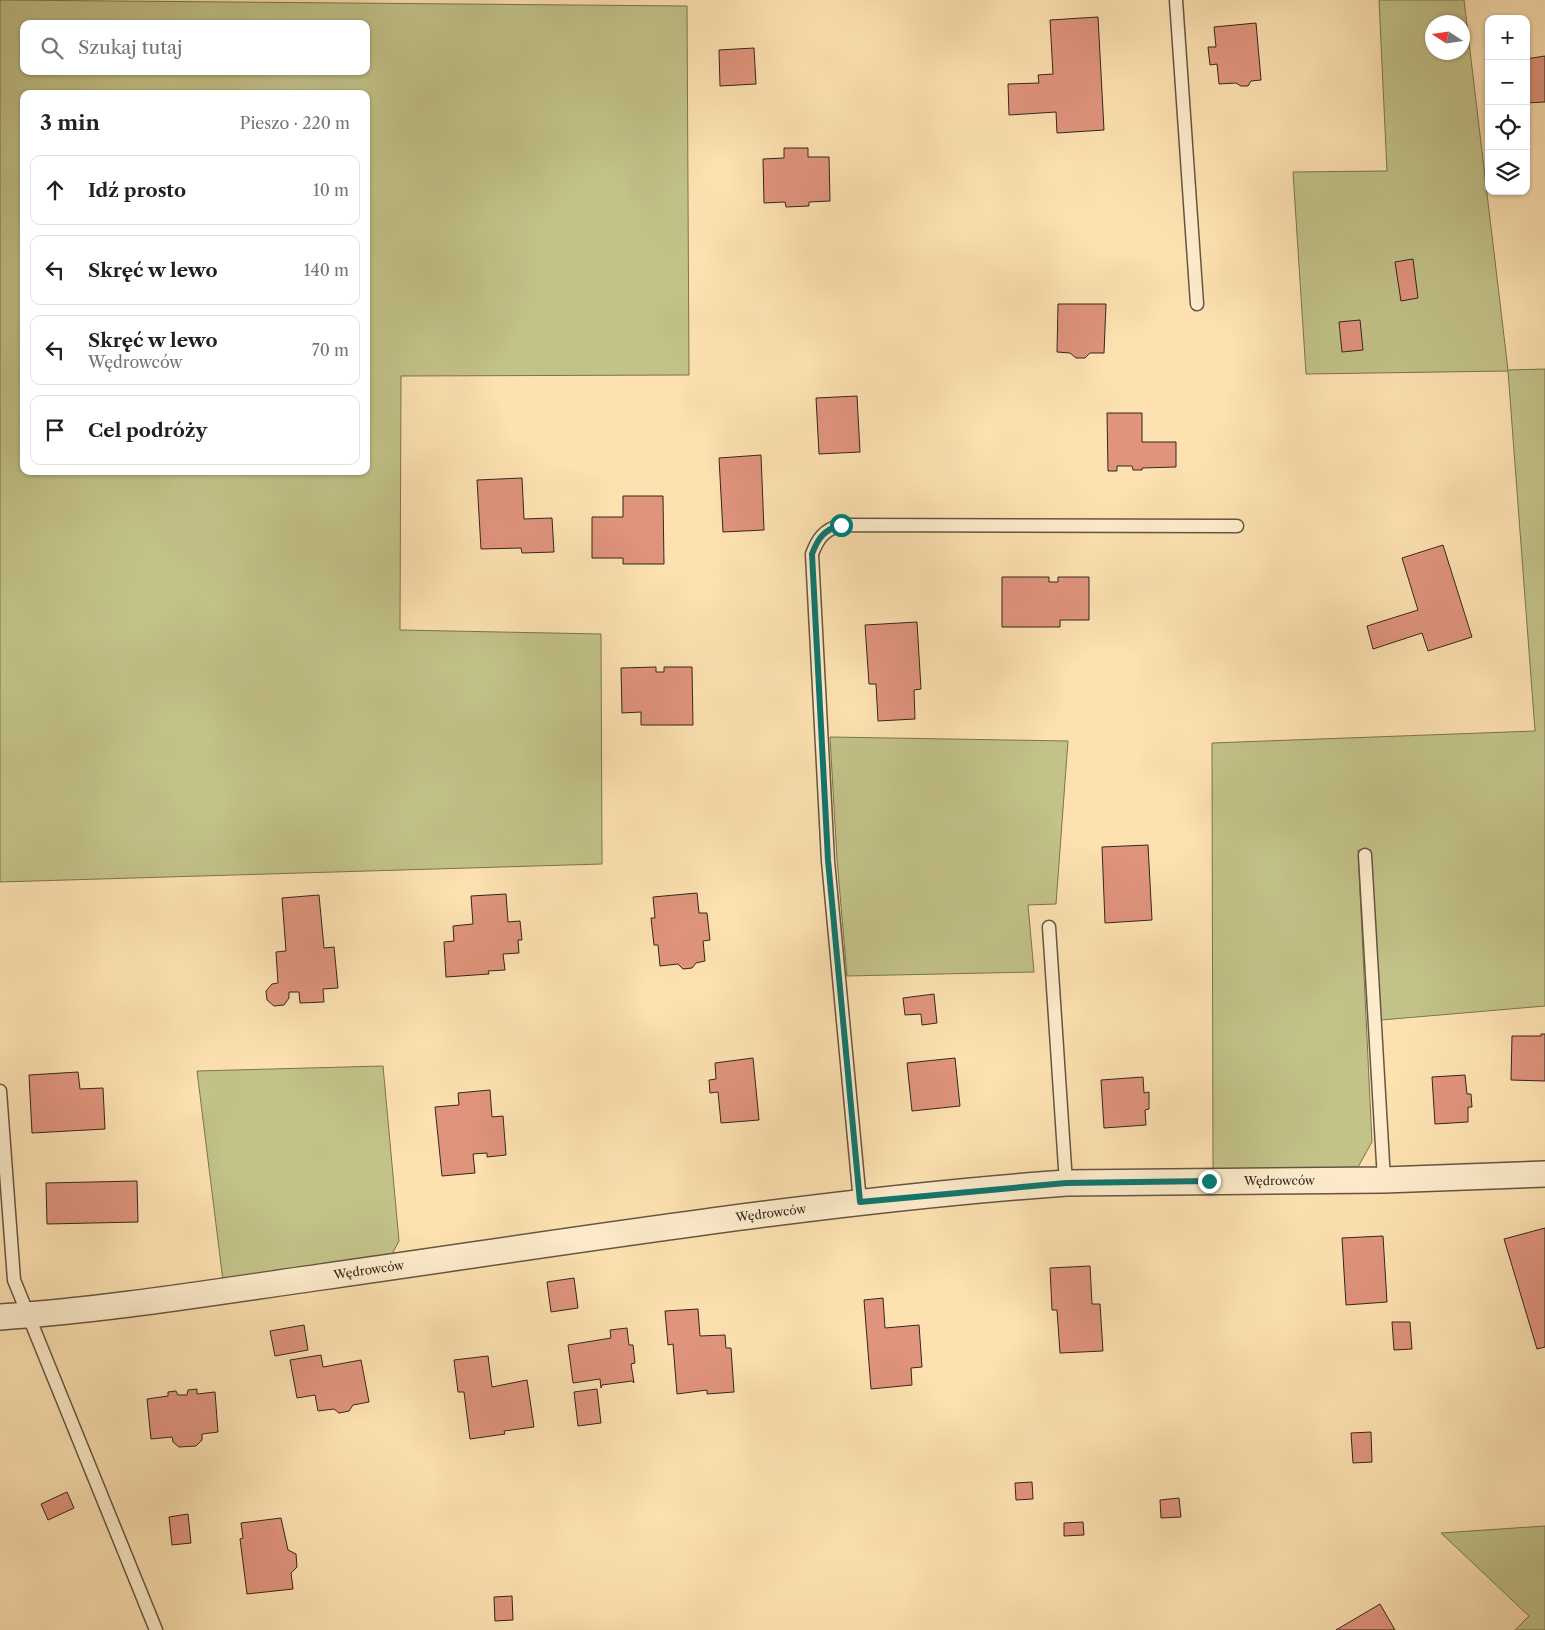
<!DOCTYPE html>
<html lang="pl">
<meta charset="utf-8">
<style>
:root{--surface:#fff;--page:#f2f2f2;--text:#202124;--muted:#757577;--line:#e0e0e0}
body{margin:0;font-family:"Libre Caslon Text",serif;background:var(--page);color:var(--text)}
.controls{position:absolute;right:15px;top:15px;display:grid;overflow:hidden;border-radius:10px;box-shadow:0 1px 4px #0004}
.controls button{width:45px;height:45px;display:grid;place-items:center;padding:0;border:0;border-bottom:1px solid var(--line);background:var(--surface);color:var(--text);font:25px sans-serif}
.compass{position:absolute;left:1425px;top:15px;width:45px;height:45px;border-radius:50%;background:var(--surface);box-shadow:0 1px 4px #0004;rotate:282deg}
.stop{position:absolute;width:15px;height:15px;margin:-11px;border:4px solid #0f766e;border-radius:50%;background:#fff}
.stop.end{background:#0f766e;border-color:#fff;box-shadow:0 1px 5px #0008}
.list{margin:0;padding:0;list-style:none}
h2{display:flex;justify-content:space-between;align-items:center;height:65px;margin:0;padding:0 20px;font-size:21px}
h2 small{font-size:16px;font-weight:400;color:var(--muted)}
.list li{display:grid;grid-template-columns:32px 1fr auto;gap:15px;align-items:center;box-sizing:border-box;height:70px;margin:0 10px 10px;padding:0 10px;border:1px solid var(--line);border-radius:10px}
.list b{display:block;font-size:19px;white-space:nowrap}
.list p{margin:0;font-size:16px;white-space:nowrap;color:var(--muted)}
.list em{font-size:16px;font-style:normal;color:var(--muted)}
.icon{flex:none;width:28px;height:28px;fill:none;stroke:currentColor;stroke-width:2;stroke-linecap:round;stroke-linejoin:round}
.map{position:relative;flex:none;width:1545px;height:1630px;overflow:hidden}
.search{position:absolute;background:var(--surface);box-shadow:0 1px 4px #0004;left:20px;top:20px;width:350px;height:55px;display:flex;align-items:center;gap:12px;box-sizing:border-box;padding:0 18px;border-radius:10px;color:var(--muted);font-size:19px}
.panel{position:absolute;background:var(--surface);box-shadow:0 1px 4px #0004;left:20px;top:90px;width:350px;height:385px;border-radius:10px}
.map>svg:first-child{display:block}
</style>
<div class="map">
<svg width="1545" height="1630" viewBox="0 0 1545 1630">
<rect width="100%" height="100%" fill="#fde1b1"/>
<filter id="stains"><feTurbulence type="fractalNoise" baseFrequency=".004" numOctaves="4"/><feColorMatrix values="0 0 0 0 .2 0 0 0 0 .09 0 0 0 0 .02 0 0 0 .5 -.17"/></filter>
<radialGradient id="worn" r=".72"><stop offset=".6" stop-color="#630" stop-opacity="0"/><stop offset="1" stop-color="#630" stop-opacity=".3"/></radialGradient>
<g fill="#c2c289" stroke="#7a7452" fill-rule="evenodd">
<path d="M0,0L687,6L689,375L401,376L400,630L601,634L602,864L0,882ZM24,24H366V71H24ZM24,94H366V471H24Z"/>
<path d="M1379,0H1464L1508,370L1545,369V1006L1381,1020L1371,850H1358L1372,1142L1358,1167L1213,1170L1212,743L1535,731L1508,371L1306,374L1293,172L1387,171ZM1432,22H1462V52H1432Z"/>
<polygon points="830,737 1068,741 1056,904 1028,905 1034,972 847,976 837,859"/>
<polygon points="383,1066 399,1241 391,1256 223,1281 197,1071"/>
<polygon points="1545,1526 1545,1630 1515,1630 1529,1616 1441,1533"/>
</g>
<g fill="#e0947c" stroke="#32271c">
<polygon points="1098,17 1104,130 1057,133 1056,112 1009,115 1008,84 1039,83 1038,75 1053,74 1050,20"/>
<polygon points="1256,23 1261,80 1251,81 1248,86 1241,86 1236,83 1219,84 1217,64 1210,65 1208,47 1216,47 1214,27"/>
<polygon points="754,48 756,84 720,86 719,50"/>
<polygon points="1545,56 1545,102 1526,103 1526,59"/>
<polygon points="784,148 808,148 808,157 829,157 830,201 809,202 809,206 786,207 785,202 764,203 763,159 784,158"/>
<polygon points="1413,259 1418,298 1401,301 1395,262"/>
<polygon points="1058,304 1106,304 1104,353 1090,353 1085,358 1076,358 1070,353 1057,352"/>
<polygon points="1360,320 1363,350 1342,352 1339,322"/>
<polygon points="857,396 860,452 819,454 816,398"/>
<polygon points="1107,413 1142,413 1142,442 1176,442 1176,467 1142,468 1142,470 1133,470 1132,466 1117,466 1117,471 1108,471"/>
<polygon points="761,455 764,530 723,532 719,458"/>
<polygon points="522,478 524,519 552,518 554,552 522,553 521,548 481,549 477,480"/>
<polygon points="623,496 663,496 664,564 623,564 623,558 592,558 592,517 623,517"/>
<polygon points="1443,545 1472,637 1428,651 1422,633 1373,649 1367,626 1418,610 1402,558"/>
<polygon points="1002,577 1049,577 1049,582 1058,582 1058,577 1089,577 1089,620 1060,620 1060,627 1002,627"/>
<polygon points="917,622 921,689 914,690 915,719 878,721 876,684 869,684 865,625"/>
<polygon points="656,667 656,672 664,672 664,667 692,667 693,725 641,725 641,712 622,713 621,668"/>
<polygon points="1148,845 1152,920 1105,923 1102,847"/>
<polygon points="697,893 699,913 707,913 710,940 703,941 705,961 696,963 692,968 683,969 678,964 660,966 658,945 654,945 651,918 655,918 653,897"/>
<polygon points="506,894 508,922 520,921 522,940 518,940 519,953 503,954 505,970 488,971 489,974 446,977 444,942 454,941 453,926 473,924 471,896"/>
<polygon points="319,895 324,948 334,947 338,988 323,989 324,1002 300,1003 299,992 289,992 289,998 284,1005 274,1006 267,1000 266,991 272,984 278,983 276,952 286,951 282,898"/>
<polygon points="934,994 937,1023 922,1025 921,1014 905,1015 903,998"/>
<polygon points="1541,1034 1545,1034 1545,1081 1511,1080 1512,1036 1541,1036"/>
<polygon points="753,1058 759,1120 721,1123 718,1092 710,1093 709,1080 716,1079 715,1063"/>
<polygon points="955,1058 960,1106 912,1111 907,1063"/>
<polygon points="78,1072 80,1089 103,1088 105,1129 32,1133 29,1075"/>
<polygon points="1465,1075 1467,1094 1471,1094 1472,1107 1468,1107 1468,1122 1435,1124 1432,1077"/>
<polygon points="1143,1077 1144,1093 1149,1092 1149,1109 1145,1110 1146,1125 1104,1128 1101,1080"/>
<polygon points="490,1090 492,1117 503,1116 506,1155 487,1157 487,1153 473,1154 475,1173 442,1176 435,1107 459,1105 458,1093"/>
<polygon points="137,1181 138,1222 47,1224 46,1183"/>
<polygon points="1545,1228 1545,1347 1537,1349 1504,1239"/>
<polygon points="1383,1236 1387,1302 1346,1305 1342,1238"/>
<polygon points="1090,1266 1092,1304 1100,1304 1103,1351 1060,1353 1057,1310 1052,1310 1050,1268"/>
<polygon points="574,1278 578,1308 551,1312 547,1282"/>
<polygon points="883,1298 885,1328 919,1325 922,1367 911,1368 912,1385 871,1389 864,1300"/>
<polygon points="698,1309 700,1336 725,1335 726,1348 731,1348 734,1392 707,1394 707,1390 677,1394 673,1344 668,1345 665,1311"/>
<polygon points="1392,1322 1410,1322 1412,1349 1394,1350"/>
<polygon points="304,1325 308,1350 275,1356 270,1331"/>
<polygon points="627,1328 629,1345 633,1345 635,1363 631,1364 634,1383 632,1381 602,1385 601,1388 600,1379 573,1383 568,1345 611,1338 610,1330"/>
<polygon points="321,1355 323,1367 361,1360 369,1402 353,1405 349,1411 339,1413 334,1409 318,1411 315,1395 297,1398 290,1360"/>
<polygon points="488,1356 492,1387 527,1380 534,1427 504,1431 505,1434 470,1439 464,1392 458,1392 454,1360"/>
<polygon points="197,1389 197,1394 215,1392 218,1432 202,1434 202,1440 196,1446 179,1447 173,1442 172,1437 151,1439 147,1399 168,1396 168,1392 176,1391 178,1395 187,1395 188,1390"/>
<polygon points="597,1389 601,1423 578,1426 574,1392"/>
<polygon points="1371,1432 1372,1462 1353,1463 1351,1433"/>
<polygon points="1032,1482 1033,1499 1016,1500 1015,1483"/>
<polygon points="67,1492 74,1508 48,1520 41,1504"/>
<polygon points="1179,1498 1181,1517 1161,1518 1160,1500"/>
<polygon points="188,1514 191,1543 172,1545 169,1517"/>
<polygon points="281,1518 288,1550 296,1554 297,1567 291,1573 293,1589 247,1594 240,1539 243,1538 241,1523"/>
<polygon points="1083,1522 1084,1535 1064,1536 1064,1523"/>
<polygon points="512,1596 513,1620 495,1621 494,1597"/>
<polygon points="1380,1604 1395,1630 1336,1630"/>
</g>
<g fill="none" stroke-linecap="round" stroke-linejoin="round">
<defs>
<g id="service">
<polyline points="1176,0 1197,304"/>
<polyline points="1365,855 1384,1180"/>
<polyline points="1049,927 1066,1183"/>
<polyline points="0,1091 14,1280 156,1630"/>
<path d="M860,1202L828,861L812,554C818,538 824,530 841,525L1237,526"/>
</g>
<g id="minor">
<path id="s1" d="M0,1317C107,1310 215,1292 321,1277C569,1242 816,1201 1066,1183L1384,1180L1545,1174"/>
</g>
</defs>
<use href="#service" stroke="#655641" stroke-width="15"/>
<use href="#minor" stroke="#655641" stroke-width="28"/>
<use href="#service" stroke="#feeccc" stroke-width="12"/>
<use href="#minor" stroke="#feeccc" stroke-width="25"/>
</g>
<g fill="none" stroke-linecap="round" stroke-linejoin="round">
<path stroke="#0f766e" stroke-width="6" d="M841,525C824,530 818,538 812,554L828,860L860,1202L1066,1183L1209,1181"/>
</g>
<g text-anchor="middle" stroke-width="5" stroke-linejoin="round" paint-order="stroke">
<g font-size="12" fill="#32271c" stroke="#feeccc">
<text dy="4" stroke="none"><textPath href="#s1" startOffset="1288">Wędrowców</textPath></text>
<text dy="4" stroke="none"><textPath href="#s1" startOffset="778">Wędrowców</textPath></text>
<text dy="4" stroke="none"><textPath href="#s1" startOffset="372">Wędrowców</textPath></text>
</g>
</g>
<rect width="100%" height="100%" filter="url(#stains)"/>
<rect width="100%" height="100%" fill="url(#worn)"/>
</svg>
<div class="controls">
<button>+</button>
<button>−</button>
<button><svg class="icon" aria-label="locate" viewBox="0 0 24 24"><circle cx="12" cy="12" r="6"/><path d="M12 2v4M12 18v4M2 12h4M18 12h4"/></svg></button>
<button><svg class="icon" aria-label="layers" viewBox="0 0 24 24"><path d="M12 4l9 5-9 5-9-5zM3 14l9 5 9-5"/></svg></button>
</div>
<svg class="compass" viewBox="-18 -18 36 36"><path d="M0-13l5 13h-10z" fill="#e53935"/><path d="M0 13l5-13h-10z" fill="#757577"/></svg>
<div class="stop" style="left:841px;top:525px"></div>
<div class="stop end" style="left:1209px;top:1181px"></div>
<div class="search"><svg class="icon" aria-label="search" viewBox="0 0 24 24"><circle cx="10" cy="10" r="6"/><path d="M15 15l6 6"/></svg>Szukaj tutaj</div>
<section class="panel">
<h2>3 min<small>Pieszo · 220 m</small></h2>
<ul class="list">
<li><svg class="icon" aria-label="ahead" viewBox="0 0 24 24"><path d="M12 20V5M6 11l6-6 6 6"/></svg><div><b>Idź prosto</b></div><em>10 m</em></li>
<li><svg class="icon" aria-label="left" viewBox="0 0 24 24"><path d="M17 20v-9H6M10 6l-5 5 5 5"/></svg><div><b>Skręć w lewo</b></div><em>140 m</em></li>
<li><svg class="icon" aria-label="left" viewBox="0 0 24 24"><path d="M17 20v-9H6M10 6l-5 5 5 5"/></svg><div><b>Skręć w lewo</b><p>Wędrowców</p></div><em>70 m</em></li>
<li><svg class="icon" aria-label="arrive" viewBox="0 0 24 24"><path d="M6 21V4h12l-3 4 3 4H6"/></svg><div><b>Cel podróży</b></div></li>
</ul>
</section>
</div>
